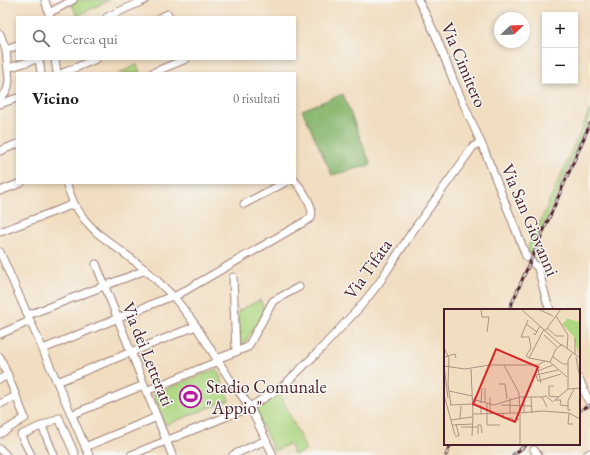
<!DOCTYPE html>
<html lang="it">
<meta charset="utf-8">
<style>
:root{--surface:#fff;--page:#f2f2f2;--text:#202124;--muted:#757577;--line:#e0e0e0}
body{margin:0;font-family:"EB Garamond",serif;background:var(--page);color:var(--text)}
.controls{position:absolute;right:12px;top:12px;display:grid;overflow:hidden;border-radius:0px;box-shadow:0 2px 6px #0003}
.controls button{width:36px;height:36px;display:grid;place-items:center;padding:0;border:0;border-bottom:1px solid var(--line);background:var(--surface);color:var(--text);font:20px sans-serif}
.compass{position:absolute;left:494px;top:12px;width:36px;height:36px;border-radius:50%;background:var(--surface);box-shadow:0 2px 6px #0003;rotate:67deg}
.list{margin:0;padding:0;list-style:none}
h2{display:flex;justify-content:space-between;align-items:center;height:52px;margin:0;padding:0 16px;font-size:17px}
h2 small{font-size:13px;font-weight:400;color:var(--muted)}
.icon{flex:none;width:22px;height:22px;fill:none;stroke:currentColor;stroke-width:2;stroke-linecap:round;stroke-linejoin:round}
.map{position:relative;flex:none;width:590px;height:455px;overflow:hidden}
.search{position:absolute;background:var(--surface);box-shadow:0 2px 6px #0003;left:16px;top:16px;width:280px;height:44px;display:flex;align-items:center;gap:10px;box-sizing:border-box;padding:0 14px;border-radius:0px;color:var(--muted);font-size:15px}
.panel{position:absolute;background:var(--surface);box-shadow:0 2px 6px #0003;left:16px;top:72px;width:280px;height:112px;border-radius:0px}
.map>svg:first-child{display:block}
</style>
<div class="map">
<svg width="590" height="455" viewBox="0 0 590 455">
<rect width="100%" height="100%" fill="#f6f6f2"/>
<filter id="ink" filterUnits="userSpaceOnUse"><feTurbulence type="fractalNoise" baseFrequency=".025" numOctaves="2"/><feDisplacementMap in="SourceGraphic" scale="8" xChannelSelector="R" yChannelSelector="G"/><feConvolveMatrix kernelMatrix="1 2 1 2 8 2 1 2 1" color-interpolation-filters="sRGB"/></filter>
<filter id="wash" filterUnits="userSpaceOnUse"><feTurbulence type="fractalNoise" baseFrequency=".012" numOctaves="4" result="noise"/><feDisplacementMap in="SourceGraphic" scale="16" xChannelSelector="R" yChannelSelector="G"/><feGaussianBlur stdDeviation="0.9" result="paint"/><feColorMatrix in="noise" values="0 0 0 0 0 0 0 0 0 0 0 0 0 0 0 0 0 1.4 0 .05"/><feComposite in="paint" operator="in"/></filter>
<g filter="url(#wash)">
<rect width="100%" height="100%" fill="#f1ddbf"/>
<g fill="#afd782" stroke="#7c7b56">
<polygon points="79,0 109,0 77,16 72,4"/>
<polygon points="137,65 140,73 119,73"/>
<polygon points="590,110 590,118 530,258 527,249 541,220"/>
<polygon points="260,300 265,310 246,341 241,345 239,342 238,311"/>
<polygon points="217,369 229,400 165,425 153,394"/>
<polygon points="279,392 306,450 295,455 294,455 289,444 274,451 254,408"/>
</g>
<polygon fill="#8bb870" stroke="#6a6c4e" points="343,94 371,165 332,175 302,110"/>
</g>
<g filter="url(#ink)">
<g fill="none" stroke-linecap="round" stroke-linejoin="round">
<defs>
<g id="minor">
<polyline points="45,0 50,17"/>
<polyline points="418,0 425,13 436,36 454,82 485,152 521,243 526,256 538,268 547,302 550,310"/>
<polyline points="49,13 73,0"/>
<polyline points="107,17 145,0"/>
<polyline points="161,17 168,14"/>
<polyline points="0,34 6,50 9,80 8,87 6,92 0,98"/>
<polyline points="6,50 17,46"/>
<polyline points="39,59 41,73"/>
<polyline points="55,59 57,73"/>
<polyline points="8,68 37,59"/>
<polyline points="63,73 96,59"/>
<polyline points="152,73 186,59"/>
<polyline points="0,104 17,98"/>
<polyline points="0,151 17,144"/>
<polyline points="66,183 74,204 84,219 96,232 146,270 174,297 194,323 229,378 250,407 273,455"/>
<polyline points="0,191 21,183"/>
<polyline points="244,204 284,183"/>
<polyline points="0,232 74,204"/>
<polyline points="0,252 89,455"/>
<polyline points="96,264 172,455"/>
<polyline points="233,277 236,352"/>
<path d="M174,297L311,218C315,207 302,189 295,181"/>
<polyline points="28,315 146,270"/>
<polyline points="0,334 30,321"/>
<polyline points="43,349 172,296"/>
<polyline points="0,357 25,418 0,434"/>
<polyline points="217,359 248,347 273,301 299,287"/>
<polyline points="0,379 8,375"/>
<polyline points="579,379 590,404"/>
<polyline points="57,382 196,326"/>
<polyline points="146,391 219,361"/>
<polyline points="0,404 16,396"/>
<polyline points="71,415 144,385"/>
<polyline points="42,426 54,455"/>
<polyline points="85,447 157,417"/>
<polyline points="0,449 6,455"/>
<polyline points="534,450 538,455"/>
<polyline points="31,455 21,435 59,418 75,455"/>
<polyline points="131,455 250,407 283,386 317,353 360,307 379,283 412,232 473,147 480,142"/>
<polyline points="233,455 266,440"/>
<polyline points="587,455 590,453"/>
</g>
</defs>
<use href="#minor" stroke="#9e7e75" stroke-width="9"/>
<use href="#minor" stroke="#fff" stroke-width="7"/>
<defs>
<g id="rail">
<polyline points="509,310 590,124"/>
<polyline points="579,411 590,405"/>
<polyline points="446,455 451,444"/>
<polyline points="513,455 527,444"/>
</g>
</defs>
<use href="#rail" stroke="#4a1f2b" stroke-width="3"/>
<use href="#rail" stroke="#f6f6f2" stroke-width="1.5" stroke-dasharray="4.5" stroke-linecap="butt"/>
</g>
</g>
<defs>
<symbol id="stadium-ring" viewBox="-11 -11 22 22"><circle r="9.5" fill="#f6f6f2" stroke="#b5179e" stroke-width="1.5"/><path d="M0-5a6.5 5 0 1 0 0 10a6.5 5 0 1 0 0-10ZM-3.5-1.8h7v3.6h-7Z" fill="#b5179e"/></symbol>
</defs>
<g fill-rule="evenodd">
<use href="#stadium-ring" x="178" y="384" width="25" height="25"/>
</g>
<g text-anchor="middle" stroke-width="3" stroke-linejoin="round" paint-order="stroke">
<g font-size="18" fill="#4a1f2b" stroke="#f6f6f2">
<text transform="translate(464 65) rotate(67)" y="6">Via Cimitero</text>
<text transform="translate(530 220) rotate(67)" y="6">Via San Giovanni</text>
<text transform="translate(368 269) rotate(-55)" y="6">Via Tifata</text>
<text transform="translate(148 354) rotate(68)" y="6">Via dei Letterati</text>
</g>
<g font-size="18" fill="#4a1f2b" stroke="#f6f6f2" text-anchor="start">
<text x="206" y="393">Stadio Comunale<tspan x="206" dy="21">"Appio"</tspan></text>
</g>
</g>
<g transform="translate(444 309)">
<rect width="136" height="136" fill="#f1ddbf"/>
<path d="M121,9L136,13L134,46L130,28L118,15L123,11Z" fill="#afd782"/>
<path fill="none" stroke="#ae9184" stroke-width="1" d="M37,0L38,8H45L43,23M77,0L118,37M94,0L109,7M112,7L124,26L123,40M84,11L77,28H85M82,15L93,23M103,19L112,27H120M100,20L85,49L106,53M101,22L117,0M89,24L91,26L96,17M100,26L113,38M85,28L87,39L82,47L85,49M131,29V45M117,35L136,49M0,39L5,49L4,76L7,96M0,48L11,45L12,49M109,48L119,55H124M132,48L136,69M106,53L123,68M106,53L112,40L117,36M60,56L75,84L76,104M93,56L97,74M0,57L21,60L46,56H94L101,52M0,57L4,89M27,60L29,105M114,61L92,66L94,72L117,65M91,63L109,56M55,75H61L63,90M110,77H105V87L115,88M124,80V51L128,45M5,82L28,87M0,86L11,126M80,87V104M87,88L88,104M98,88L102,87L109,93M28,90L50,96L76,88H98L103,98M111,91H117L116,96L124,97M110,92L124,80L136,79M37,94L38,79M41,94V79M43,94V116H56M6,96L28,95M28,96L37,97V105M57,96L88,97M127,101H124V92L130,80M59,104V109H68L69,112L75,110M66,104V89M76,104L98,102L125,104M125,104L124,115H129M125,104L136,110M29,105L75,104M46,105V88M76,105V136M16,110L17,97M7,111L28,108L29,105M8,116L29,115M17,118H33M34,125V116H37L38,124M11,127H15L12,115M28,127L29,107"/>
<path fill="#d62828" fill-opacity="0.15" stroke="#d62828" stroke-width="2" d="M52,40L94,58L71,113L29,95Z"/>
<rect width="136" height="136" fill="none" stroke="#4a1f2b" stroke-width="2"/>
</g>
</svg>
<div class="controls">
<button>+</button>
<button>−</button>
</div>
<svg class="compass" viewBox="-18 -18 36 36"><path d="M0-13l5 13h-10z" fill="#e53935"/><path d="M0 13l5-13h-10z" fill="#757577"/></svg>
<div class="search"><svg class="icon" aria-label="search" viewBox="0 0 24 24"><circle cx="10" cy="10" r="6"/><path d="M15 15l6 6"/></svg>Cerca qui</div>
<section class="panel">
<h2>Vicino<small>0 risultati</small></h2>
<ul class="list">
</ul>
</section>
</div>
